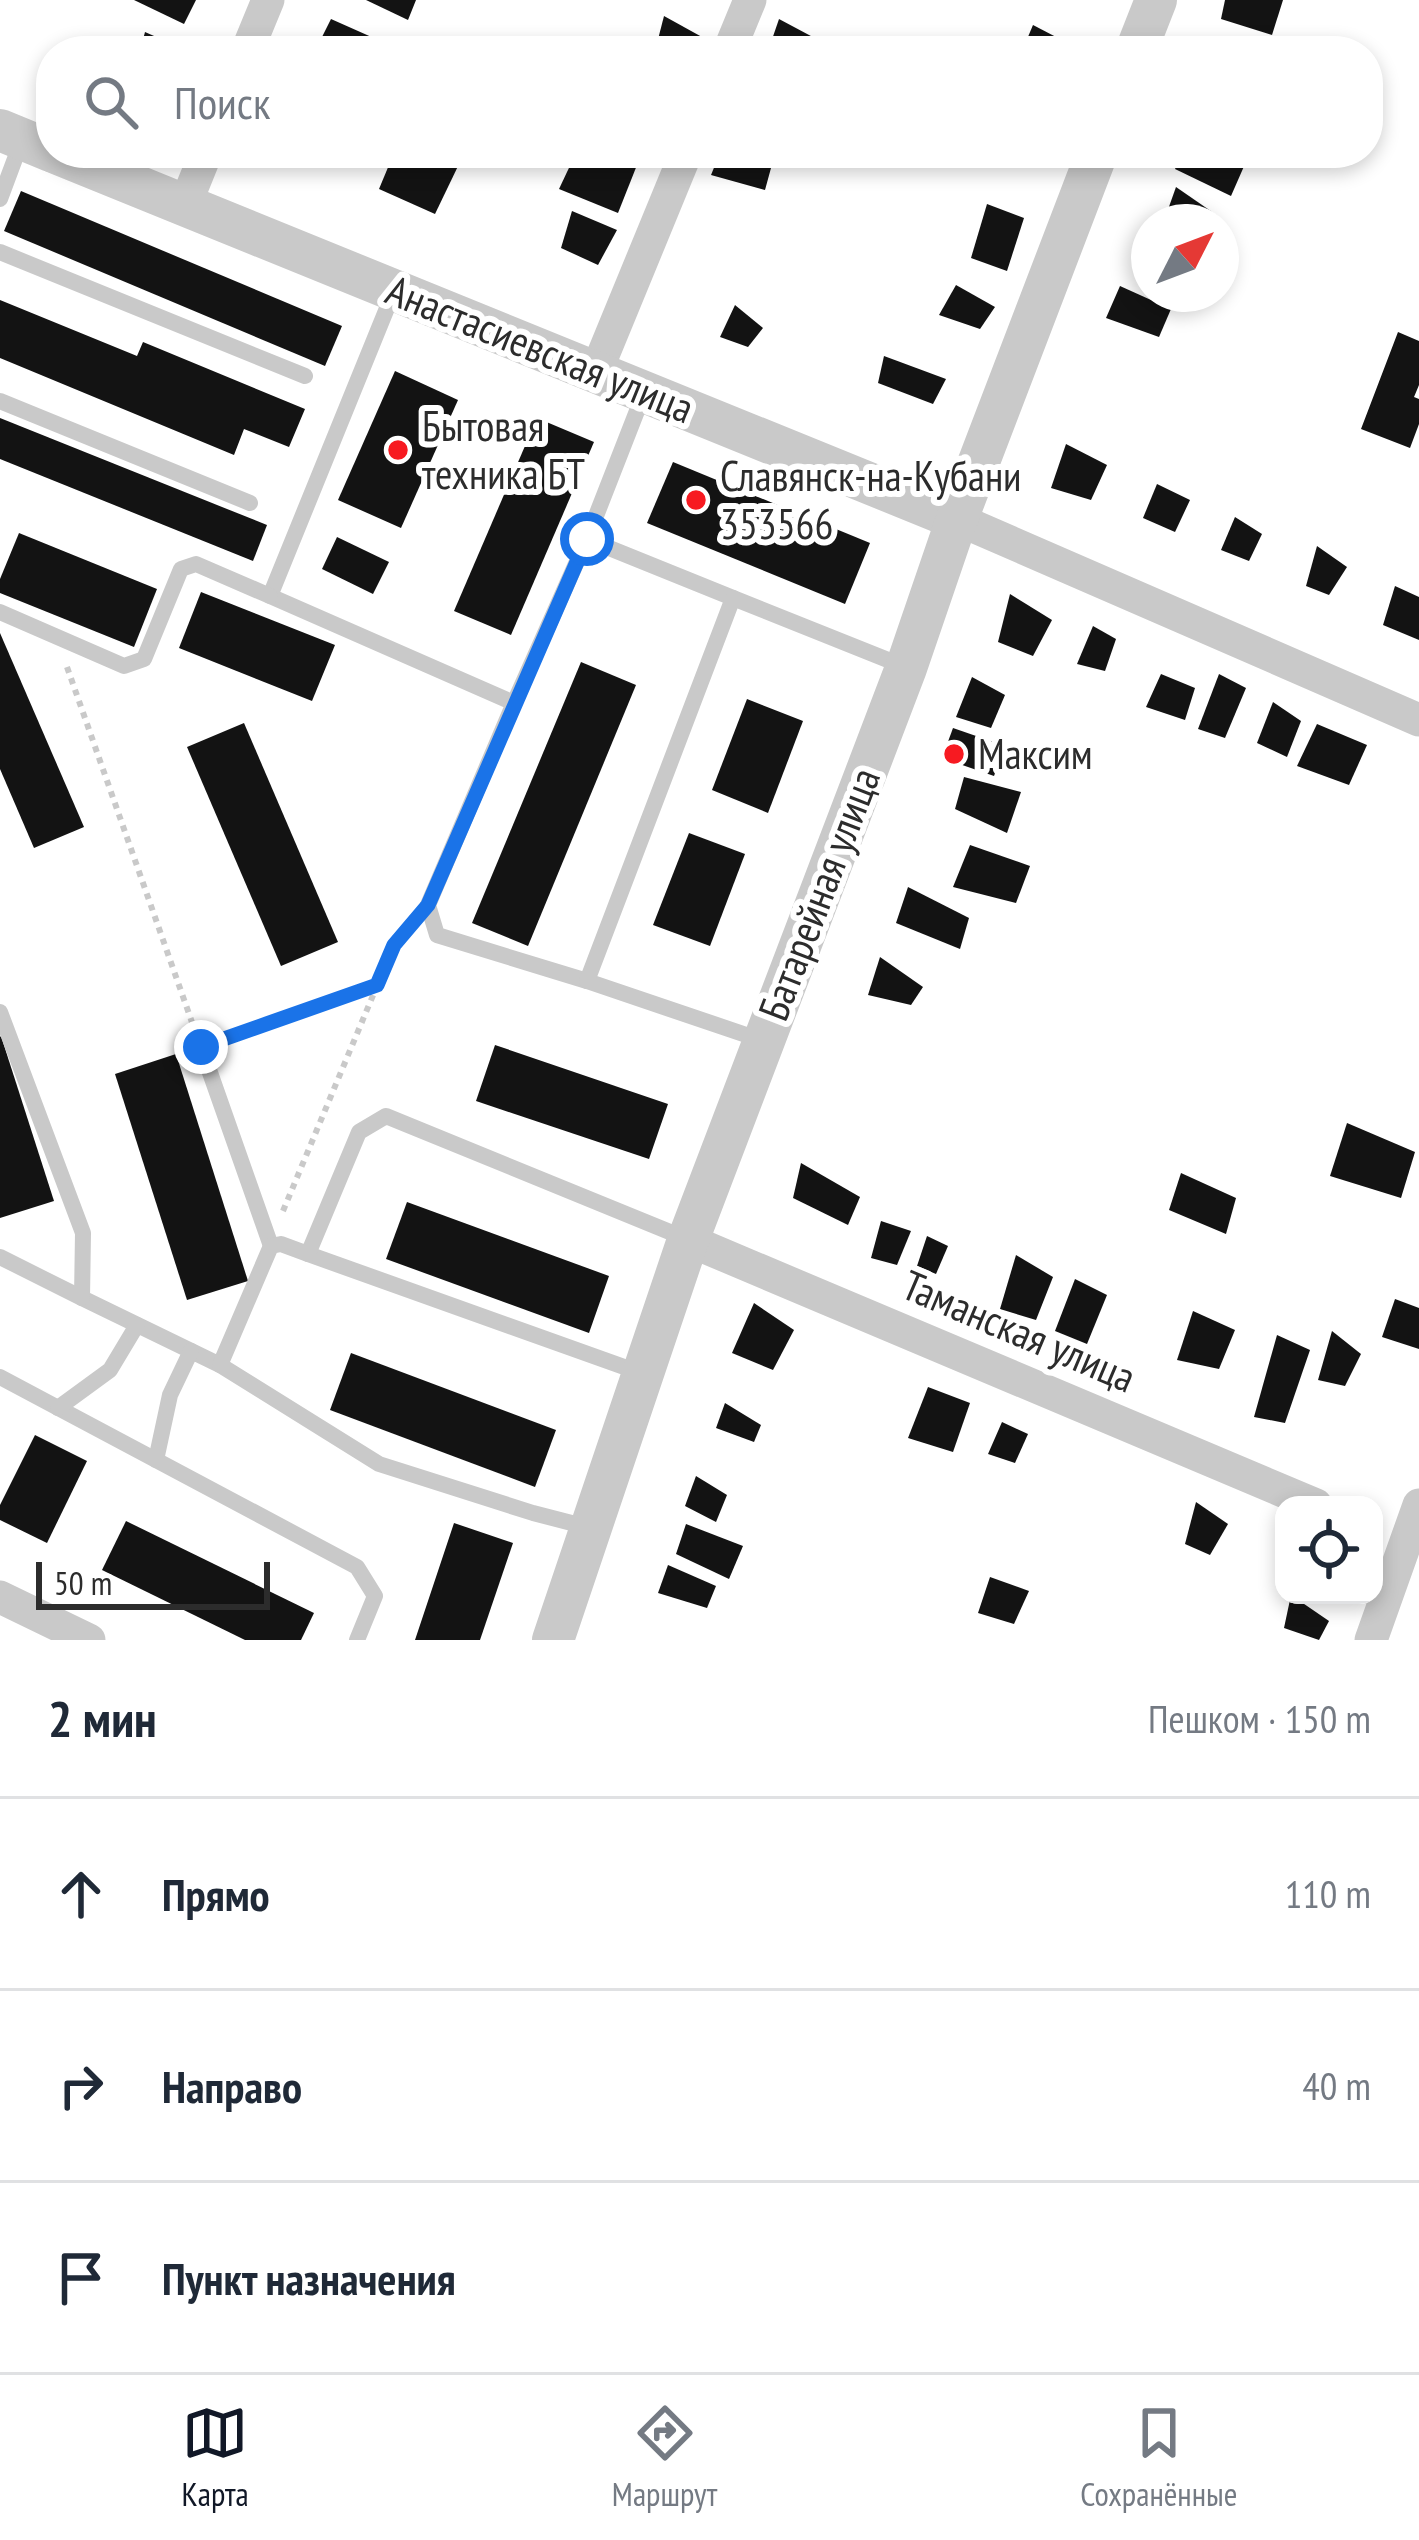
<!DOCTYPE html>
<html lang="ru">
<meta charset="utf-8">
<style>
:root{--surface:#fff;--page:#f6f6f7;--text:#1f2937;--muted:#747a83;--line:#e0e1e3;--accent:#111827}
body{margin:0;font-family:"PT Sans Narrow",sans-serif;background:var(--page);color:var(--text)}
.controls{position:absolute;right:36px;bottom:36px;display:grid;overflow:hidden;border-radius:24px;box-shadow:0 6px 18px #0003}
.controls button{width:108px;height:108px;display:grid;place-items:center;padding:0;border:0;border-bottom:3px solid var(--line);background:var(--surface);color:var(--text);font:60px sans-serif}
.compass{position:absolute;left:1131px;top:204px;width:108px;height:108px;border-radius:50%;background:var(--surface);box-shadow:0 6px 18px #0003;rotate:48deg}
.scale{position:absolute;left:36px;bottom:30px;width:234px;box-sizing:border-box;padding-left:12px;border:6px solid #2c2c2c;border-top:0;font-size:33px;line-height:42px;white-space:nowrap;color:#2c2c2c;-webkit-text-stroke:9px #fff;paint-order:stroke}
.stop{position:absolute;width:36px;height:36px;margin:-27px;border:9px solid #1a73e8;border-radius:50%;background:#fff}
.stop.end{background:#1a73e8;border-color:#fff;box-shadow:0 3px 12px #0008}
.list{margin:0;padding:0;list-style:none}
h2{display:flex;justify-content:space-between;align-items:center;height:156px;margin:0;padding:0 48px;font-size:51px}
h2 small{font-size:39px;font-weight:400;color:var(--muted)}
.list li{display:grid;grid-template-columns:78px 1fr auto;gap:36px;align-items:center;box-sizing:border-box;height:192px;padding:0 48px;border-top:3px solid var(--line)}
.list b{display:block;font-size:45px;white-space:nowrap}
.list em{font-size:39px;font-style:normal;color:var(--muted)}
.icon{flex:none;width:66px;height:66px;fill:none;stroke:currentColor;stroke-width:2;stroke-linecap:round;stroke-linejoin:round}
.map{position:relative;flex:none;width:1419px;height:1640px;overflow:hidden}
.search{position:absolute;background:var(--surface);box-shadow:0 6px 18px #0003;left:36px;right:36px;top:36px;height:132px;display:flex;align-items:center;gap:30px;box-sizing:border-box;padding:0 42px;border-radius:48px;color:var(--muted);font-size:45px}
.sheet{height:732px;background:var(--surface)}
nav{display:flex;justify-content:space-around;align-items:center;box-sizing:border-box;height:168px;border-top:3px solid var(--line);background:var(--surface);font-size:33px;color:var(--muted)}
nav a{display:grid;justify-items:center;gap:6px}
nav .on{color:var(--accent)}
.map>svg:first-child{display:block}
</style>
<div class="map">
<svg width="1419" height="1640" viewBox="0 0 1419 1640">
<rect width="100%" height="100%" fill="#fff"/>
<g fill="#131313">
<polygon points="134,0 196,0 184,24"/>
<polygon points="366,0 416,0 408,20"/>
<polygon points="1225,0 1283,0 1272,35 1221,19"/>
<polygon points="664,16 702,37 698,51 655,51"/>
<polygon points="331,19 403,51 325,51 317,47"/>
<polygon points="779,19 824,43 821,51 768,51"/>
<polygon points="1033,25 1083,51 1022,51"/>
<polygon points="145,32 188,51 140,51"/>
<polygon points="394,153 436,153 460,162 435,214 379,189"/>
<polygon points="576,153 626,153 639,160 618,213 559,189"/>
<polygon points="720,153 741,153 771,168 765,190 711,175"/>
<polygon points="1182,153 1216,153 1245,164 1231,196 1175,169"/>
<polygon points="1176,187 1218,216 1214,222 1175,222 1165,218"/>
<polygon points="21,191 342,326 325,366 4,231"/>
<polygon points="987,204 1024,218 1007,271 971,258"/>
<polygon points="572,211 617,230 598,265 561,248"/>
<polygon points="956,285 995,307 980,329 939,315"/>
<polygon points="1120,286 1171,309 1159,337 1106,318"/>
<polygon points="0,300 137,356 143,342 305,409 289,447 244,429 234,455 0,358"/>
<polygon points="735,305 763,328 748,347 720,337"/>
<polygon points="1398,332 1419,341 1419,385 1414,397 1419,399 1419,424 1410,448 1361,429"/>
<polygon points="884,356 946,379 933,404 878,383"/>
<polygon points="395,371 458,400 401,528 338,500"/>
<polygon points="0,418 267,525 253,561 0,459"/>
<polygon points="537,418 594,442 511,635 454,611"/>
<polygon points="1066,444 1107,465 1091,500 1051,488"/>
<polygon points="673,462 870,543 845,604 647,523"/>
<polygon points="1157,484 1190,500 1175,532 1143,518"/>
<polygon points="1235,517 1262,534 1249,561 1221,550"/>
<polygon points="19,533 157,589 134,647 0,593 0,579"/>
<polygon points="337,537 389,562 373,594 322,569"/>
<polygon points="1317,546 1347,567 1329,595 1306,586"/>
<polygon points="1395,586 1419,597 1419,640 1383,625"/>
<polygon points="201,592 335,645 312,701 179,648"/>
<polygon points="1010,594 1052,620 1033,656 998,642"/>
<polygon points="1093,626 1116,639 1105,671 1077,664"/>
<polygon points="0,633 84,827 34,848 0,769"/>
<polygon points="581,662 636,685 528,946 472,923"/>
<polygon points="1161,674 1195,688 1185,720 1146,707"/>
<polygon points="1219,674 1246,688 1225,738 1198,729"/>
<polygon points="972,677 1005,695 991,728 956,717"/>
<polygon points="747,699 803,721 768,813 712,790"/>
<polygon points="1273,702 1301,721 1287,757 1257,743"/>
<polygon points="244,723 338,942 281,966 187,747"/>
<polygon points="1317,724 1367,745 1349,785 1297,766"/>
<polygon points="953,728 1005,746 994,776 942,758"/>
<polygon points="964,777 1021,792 1007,833 955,809"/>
<polygon points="689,833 745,854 710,946 653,925"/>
<polygon points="970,845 1030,866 1016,903 953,887"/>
<polygon points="908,887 969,918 960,949 896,923"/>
<polygon points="880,957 923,987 911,1005 868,995"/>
<polygon points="1,1036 54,1201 0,1218 0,1037"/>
<polygon points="495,1045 668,1104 649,1159 476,1101"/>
<polygon points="176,1054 248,1281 187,1300 115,1074"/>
<polygon points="1347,1123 1415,1152 1401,1198 1330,1176"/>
<polygon points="801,1163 860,1197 848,1225 793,1198"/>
<polygon points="1181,1173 1236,1198 1226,1234 1169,1210"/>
<polygon points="407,1202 609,1276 589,1333 386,1259"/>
<polygon points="881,1221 911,1231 897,1265 871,1258"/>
<polygon points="927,1236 948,1246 936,1274 917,1266"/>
<polygon points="1016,1255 1053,1277 1036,1320 1000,1309"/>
<polygon points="1075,1279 1107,1295 1087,1344 1055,1331"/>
<polygon points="1395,1299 1419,1308 1419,1349 1382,1337"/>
<polygon points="754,1303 794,1330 773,1370 732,1353"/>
<polygon points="1193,1311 1235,1330 1219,1369 1177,1360"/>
<polygon points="1332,1331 1361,1354 1345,1386 1318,1380"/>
<polygon points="1277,1335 1310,1350 1285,1423 1254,1417"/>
<polygon points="351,1353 556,1430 535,1487 330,1410"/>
<polygon points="928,1387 970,1403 953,1452 908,1438"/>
<polygon points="725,1403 761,1425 754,1442 716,1428"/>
<polygon points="1002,1422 1028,1434 1015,1463 988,1454"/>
<polygon points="35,1435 87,1461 47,1543 0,1520 0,1505"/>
<polygon points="696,1476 727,1495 716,1522 685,1506"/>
<polygon points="1196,1502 1228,1524 1210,1555 1185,1544"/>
<polygon points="126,1521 314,1613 301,1640 245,1640 102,1570"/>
<polygon points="454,1523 513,1543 480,1640 415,1640"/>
<polygon points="686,1524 743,1546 729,1579 676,1554"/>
<polygon points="668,1565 716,1586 707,1608 658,1593"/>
<polygon points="990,1577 1029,1591 1014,1624 978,1613"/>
<polygon points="1291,1595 1329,1621 1319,1640 1284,1628"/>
</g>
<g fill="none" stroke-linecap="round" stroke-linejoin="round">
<g stroke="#c9c9c9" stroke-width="6" stroke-dasharray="6 6" stroke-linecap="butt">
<polyline points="67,667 194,1028"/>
<polyline points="222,1040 377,985"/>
<polyline points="283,1211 394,945 409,928"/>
</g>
<g stroke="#c9c9c9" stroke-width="16">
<polyline points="0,199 22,140"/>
<polyline points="0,252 305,376"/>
<polyline points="394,291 270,596 514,703 428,905 437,935 587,981 761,1040"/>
<polyline points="0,401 250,503"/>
<polyline points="587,539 733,598"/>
<polyline points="0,612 124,666 144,659 181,569 196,564 270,596"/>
<polyline points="514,703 587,539 644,393"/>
<polyline points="587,981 733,598 903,666"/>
<polyline points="0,1012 83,1233 82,1298 220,1365"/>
<polyline points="201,1047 271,1246"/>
<polyline points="308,1254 641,1373"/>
<polyline points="0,1257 82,1298"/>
<polyline points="0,1377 357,1567 375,1596 357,1640"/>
<polyline points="58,1408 110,1370 137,1325"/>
<polyline points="156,1460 170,1395 191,1351"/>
<polyline points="591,1528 533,1513 379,1464 220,1365 271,1246 281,1244 308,1254 359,1132 386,1116 687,1239"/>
</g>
<g stroke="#c9c9c9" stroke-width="33">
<polyline points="247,51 268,0"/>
<polyline points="729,51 750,0"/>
<polyline points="185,205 206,153"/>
<polyline points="596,372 686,153"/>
<polyline points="957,519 1419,720"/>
<polyline points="688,1240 1316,1505"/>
<polyline points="0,1597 89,1640"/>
<polyline points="1371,1640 1419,1505"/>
</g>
<g stroke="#c9c9c9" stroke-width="42">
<polyline points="1136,51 1156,0"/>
<polyline points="0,130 51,151"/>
<polyline points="56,153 957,519"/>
<polyline points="553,1640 688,1240 906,668 957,519 1097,153"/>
</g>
</g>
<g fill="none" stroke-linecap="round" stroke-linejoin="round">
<polyline stroke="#1a73e8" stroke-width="15" points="201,1047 377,985 394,945 428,905 587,539"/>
</g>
<g fill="#f71a21" stroke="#fff" stroke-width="4.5">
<circle cx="398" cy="450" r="12"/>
<circle cx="696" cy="500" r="12"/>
<circle cx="954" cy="754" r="12"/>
</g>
<g text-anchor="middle" stroke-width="12" stroke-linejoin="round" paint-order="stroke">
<g font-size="42" fill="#2c2c2c" stroke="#fff">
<text transform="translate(540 349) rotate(22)" y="15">Анастасиевская улица</text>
<text transform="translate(819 894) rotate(-69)" y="15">Батарейная улица</text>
<text transform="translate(1019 1331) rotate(23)" y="15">Таманская улица</text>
</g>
<g font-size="42" fill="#2c2c2c" stroke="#fff" text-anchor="start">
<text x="422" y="441">Бытовая<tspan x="422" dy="48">техника БТ</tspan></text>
<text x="720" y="491">Славянск-на-Кубани<tspan x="720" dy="48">353566</tspan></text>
<text x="978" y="769">Максим</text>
</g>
</g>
</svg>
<div class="controls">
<button><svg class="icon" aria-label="locate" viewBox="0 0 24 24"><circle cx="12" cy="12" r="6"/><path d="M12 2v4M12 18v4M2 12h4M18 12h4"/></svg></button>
</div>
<svg class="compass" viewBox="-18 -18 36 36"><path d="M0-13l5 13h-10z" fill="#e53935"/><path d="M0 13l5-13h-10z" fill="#747a83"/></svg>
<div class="scale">50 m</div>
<div class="stop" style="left:587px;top:539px"></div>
<div class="stop end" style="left:201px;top:1047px"></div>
<div class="search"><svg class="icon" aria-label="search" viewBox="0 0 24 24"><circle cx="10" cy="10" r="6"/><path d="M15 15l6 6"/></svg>Поиск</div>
</div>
<section class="sheet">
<h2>2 мин<small>Пешком · 150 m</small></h2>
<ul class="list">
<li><svg class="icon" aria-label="ahead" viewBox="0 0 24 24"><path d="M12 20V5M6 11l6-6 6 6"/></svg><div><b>Прямо</b></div><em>110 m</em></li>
<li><svg class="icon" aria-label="right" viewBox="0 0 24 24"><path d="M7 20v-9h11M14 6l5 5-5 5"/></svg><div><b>Направо</b></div><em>40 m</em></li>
<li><svg class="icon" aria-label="arrive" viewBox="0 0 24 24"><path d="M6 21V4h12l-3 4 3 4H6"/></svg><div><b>Пункт назначения</b></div></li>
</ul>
</section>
<nav>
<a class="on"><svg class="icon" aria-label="map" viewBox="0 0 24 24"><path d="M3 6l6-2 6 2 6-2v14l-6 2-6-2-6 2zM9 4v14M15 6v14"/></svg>Карта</a>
<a><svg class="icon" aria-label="directions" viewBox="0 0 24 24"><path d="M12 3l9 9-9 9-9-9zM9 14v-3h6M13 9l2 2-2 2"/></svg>Маршрут</a>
<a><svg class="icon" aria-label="saved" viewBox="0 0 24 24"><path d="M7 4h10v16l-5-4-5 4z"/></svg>Сохранённые</a>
</nav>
